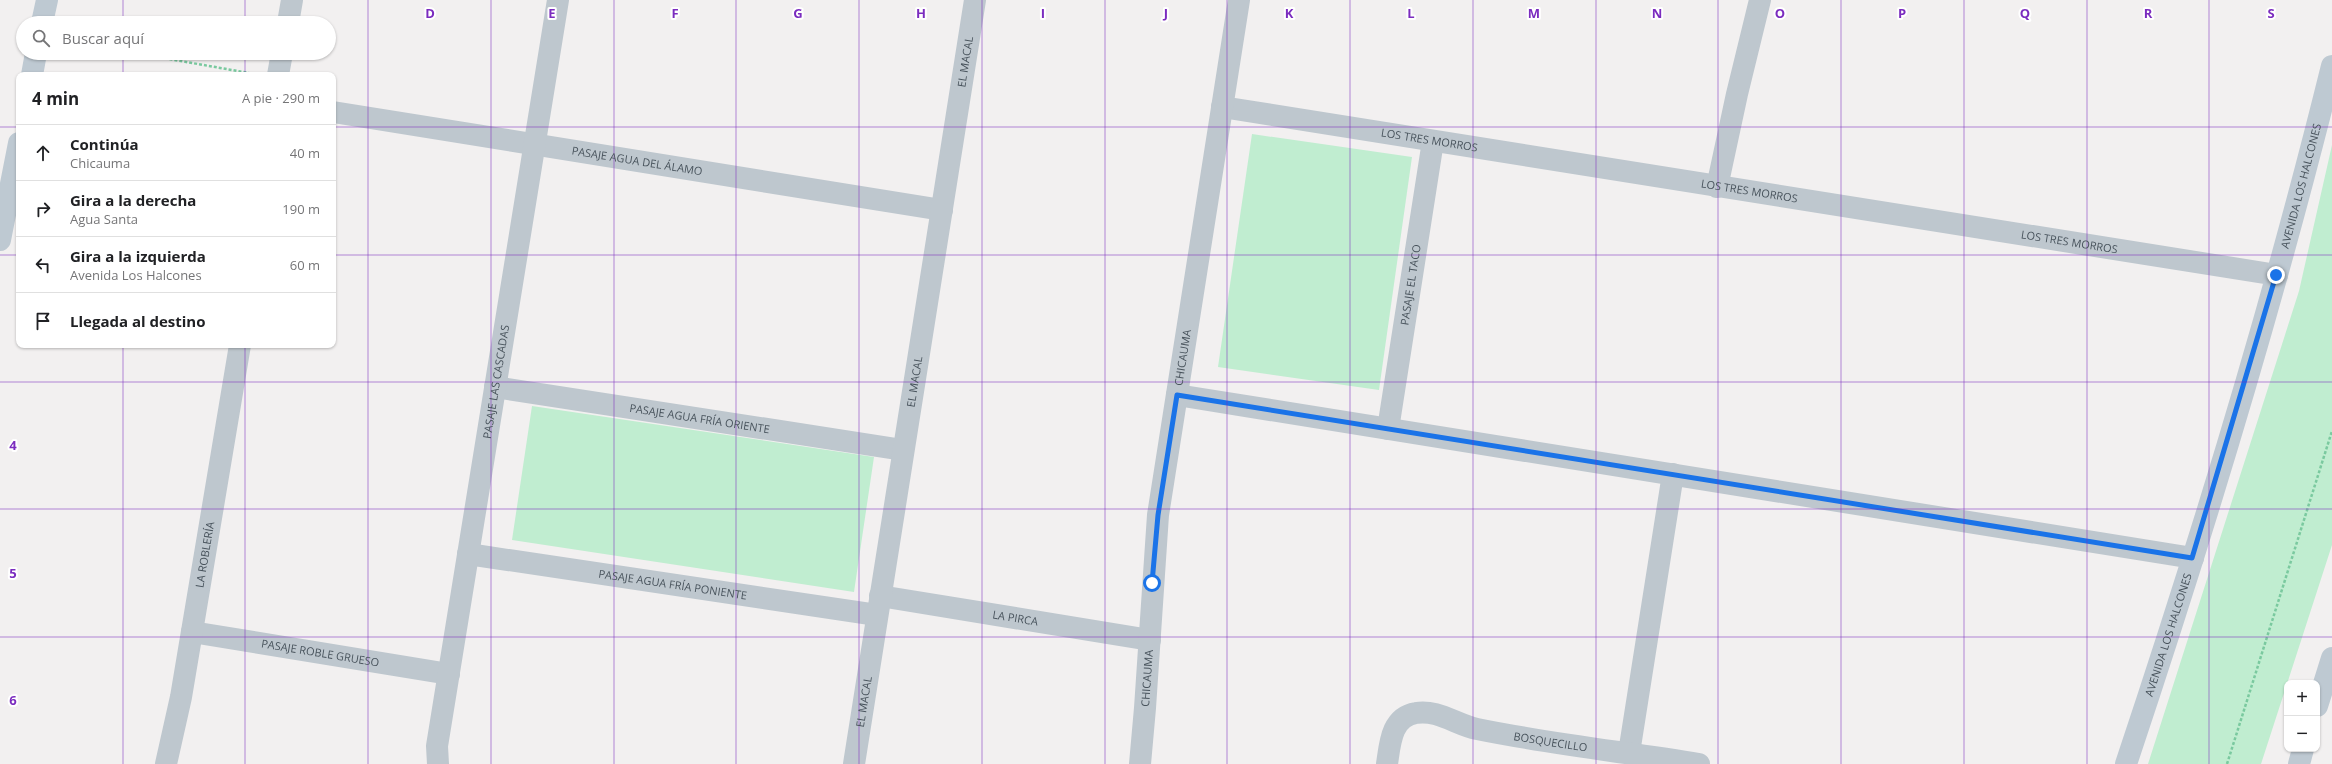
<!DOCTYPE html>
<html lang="es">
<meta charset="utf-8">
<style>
:root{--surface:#fff;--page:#f2f2f2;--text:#202124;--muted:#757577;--line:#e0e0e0}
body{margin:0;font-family:"Open Sans",sans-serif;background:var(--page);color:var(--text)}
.controls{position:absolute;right:12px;bottom:12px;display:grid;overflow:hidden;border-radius:8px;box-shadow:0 1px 3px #0004}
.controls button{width:36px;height:36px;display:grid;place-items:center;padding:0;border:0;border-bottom:1px solid var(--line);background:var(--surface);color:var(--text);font:20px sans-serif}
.stop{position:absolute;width:12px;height:12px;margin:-9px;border:3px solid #1a73e8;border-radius:50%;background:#fff}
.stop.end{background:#1a73e8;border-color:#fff;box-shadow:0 1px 4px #0008}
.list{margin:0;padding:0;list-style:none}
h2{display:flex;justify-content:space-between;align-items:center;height:52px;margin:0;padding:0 16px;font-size:17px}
h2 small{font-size:13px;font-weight:400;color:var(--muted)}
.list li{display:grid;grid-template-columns:26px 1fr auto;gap:12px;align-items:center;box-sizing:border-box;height:56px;padding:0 16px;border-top:1px solid var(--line)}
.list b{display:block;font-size:15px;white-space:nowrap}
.list p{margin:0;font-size:13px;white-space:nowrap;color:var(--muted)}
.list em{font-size:13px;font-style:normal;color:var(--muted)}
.icon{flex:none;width:22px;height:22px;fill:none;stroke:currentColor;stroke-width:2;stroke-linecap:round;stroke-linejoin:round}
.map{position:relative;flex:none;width:2332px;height:764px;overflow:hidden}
.search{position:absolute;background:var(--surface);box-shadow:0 1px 3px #0004;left:16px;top:16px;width:320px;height:44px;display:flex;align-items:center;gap:10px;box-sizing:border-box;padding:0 14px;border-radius:22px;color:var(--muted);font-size:15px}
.panel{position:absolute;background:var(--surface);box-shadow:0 1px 3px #0004;left:16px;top:72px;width:320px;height:276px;border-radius:8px}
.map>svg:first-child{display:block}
</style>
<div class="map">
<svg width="2332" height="764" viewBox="0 0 2332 764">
<rect width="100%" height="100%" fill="#f2f0f0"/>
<g fill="#c0edd0">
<polygon points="1252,134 1412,157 1379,390 1218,367"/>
<polygon points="2332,145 2332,545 2261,764 2148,764 2299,291"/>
<polygon points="532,406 874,457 854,592 512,540"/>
</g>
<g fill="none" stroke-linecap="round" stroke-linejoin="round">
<g stroke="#7ac99f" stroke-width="2.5" stroke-dasharray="3 2" stroke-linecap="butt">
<polyline points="135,53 249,73"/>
<polyline points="2227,764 2332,431"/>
</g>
<g stroke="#bec7ce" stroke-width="22">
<polyline points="288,23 292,0"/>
<polyline points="278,75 282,53"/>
<path id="s1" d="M1222,107L2277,275"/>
<path id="s2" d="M333,112L942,210"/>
<polyline points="1717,187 1737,94 1760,0"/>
<path id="s3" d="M495,387L903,450"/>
<polyline points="1177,395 2193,558"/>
<path id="s4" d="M1388,429L1433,141"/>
<path id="s5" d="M468,554L877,615"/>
<path id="s6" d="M880,596L1150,640"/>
<path id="s7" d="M192,632L449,674"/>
<polyline points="1629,753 1673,474"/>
<path id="s8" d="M166,764L181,697L240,345"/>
<path id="s9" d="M438,764L437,746L558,0"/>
<path id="s10" d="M854,764L975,0"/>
<path id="s11" d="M1140,764L1145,708L1158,515L1239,0"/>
<path id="s12" d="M1387,764C1390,744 1391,717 1416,713C1437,709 1457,725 1477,729C1550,744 1625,752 1699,764"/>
</g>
<g stroke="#bec9d2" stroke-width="22">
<polyline points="42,23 47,0"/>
<polyline points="32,75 36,53"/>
<polyline points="0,240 19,143"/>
<polyline points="2317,706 2332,658"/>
<path id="s13" d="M2126,764C2203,534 2274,301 2332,66"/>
<polyline points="2299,764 2303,749"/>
</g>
</g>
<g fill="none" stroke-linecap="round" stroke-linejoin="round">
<polyline stroke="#1a73e8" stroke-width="5" points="1152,583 1158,515 1177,395 2192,558 2276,275"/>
</g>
<path fill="none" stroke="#7b2cbf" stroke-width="1" stroke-opacity="0.55" d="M123,0V23M245,0V23M368,0V764M491,0V764M614,0V764M736,0V764M859,0V764M982,0V764M1105,0V764M1227,0V764M1350,0V764M1473,0V764M1596,0V764M1718,0V764M1841,0V764M1964,0V764M2087,0V764M2209,0V764M123,53V75M245,53V75M0,127H19M333,127H2332M0,255H19M333,255H2332M123,345V764M245,345V764M0,382H2332M0,509H2332M0,637H2332"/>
<g text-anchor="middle" stroke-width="4" stroke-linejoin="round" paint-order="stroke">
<g font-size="11" fill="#48535c" stroke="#fff">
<text dy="4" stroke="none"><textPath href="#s10" startOffset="711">EL MACAL</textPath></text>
<text dy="4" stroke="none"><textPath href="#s1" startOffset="210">LOS TRES MORROS</textPath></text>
<text dy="4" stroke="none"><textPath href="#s2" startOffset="308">PASAJE AGUA DEL ÁLAMO</textPath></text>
<text dy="4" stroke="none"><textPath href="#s13" startOffset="604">AVENIDA LOS HALCONES</textPath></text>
<text dy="4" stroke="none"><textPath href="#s1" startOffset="534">LOS TRES MORROS</textPath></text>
<text dy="4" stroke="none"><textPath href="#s1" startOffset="858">LOS TRES MORROS</textPath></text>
<text dy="4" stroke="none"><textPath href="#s4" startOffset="146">PASAJE EL TACO</textPath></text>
<text dy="4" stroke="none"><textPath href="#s11" startOffset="409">CHICAUMA</textPath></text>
<text dy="4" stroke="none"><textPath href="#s9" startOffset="387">PASAJE LAS CASCADAS</textPath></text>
<text dy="4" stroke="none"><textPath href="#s10" startOffset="387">EL MACAL</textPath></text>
<text dy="4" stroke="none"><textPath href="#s3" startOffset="207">PASAJE AGUA FRÍA ORIENTE</textPath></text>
<text dy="4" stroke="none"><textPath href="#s8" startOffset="213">LA ROBLERÍA</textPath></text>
<text dy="4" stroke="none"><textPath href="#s5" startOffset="207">PASAJE AGUA FRÍA PONIENTE</textPath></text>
<text dy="4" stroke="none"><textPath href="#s6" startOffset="137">LA PIRCA</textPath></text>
<text dy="4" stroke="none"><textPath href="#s13" startOffset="136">AVENIDA LOS HALCONES</textPath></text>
<text dy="4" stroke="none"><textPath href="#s7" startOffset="130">PASAJE ROBLE GRUESO</textPath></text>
<text dy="4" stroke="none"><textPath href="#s11" startOffset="86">CHICAUMA</textPath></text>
<text dy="4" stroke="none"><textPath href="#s10" startOffset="63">EL MACAL</textPath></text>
<text dy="4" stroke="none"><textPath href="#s12" startOffset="202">BOSQUECILLO</textPath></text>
</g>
</g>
<g font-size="13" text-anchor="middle" font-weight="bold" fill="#7b2cbf" stroke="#fff" stroke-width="4" stroke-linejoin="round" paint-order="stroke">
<text x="430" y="18">D</text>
<text x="552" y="18">E</text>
<text x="675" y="18">F</text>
<text x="798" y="18">G</text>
<text x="921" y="18">H</text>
<text x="1043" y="18">I</text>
<text x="1166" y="18">J</text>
<text x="1289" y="18">K</text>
<text x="1411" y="18">L</text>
<text x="1534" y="18">M</text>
<text x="1657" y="18">N</text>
<text x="1780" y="18">O</text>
<text x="1902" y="18">P</text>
<text x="2025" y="18">Q</text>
<text x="2148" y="18">R</text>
<text x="2271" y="18">S</text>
<text x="13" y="450">4</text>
<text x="13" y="578">5</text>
<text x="13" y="705">6</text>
</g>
</svg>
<div class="controls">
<button>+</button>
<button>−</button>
</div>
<div class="stop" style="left:1152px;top:583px"></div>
<div class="stop end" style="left:2276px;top:275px"></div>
<div class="search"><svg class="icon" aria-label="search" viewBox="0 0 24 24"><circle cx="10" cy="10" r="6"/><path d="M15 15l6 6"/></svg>Buscar aquí</div>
<section class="panel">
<h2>4 min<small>A pie · 290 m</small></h2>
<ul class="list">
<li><svg class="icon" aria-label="ahead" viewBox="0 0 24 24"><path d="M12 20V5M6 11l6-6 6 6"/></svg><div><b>Continúa</b><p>Chicauma</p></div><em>40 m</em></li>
<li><svg class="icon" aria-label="right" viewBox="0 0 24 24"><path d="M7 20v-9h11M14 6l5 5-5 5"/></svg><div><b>Gira a la derecha</b><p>Agua Santa</p></div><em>190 m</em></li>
<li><svg class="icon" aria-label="left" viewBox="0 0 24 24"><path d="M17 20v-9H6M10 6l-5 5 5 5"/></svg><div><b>Gira a la izquierda</b><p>Avenida Los Halcones</p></div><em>60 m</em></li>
<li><svg class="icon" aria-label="arrive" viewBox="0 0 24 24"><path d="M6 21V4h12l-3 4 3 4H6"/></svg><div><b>Llegada al destino</b></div></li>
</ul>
</section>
</div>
